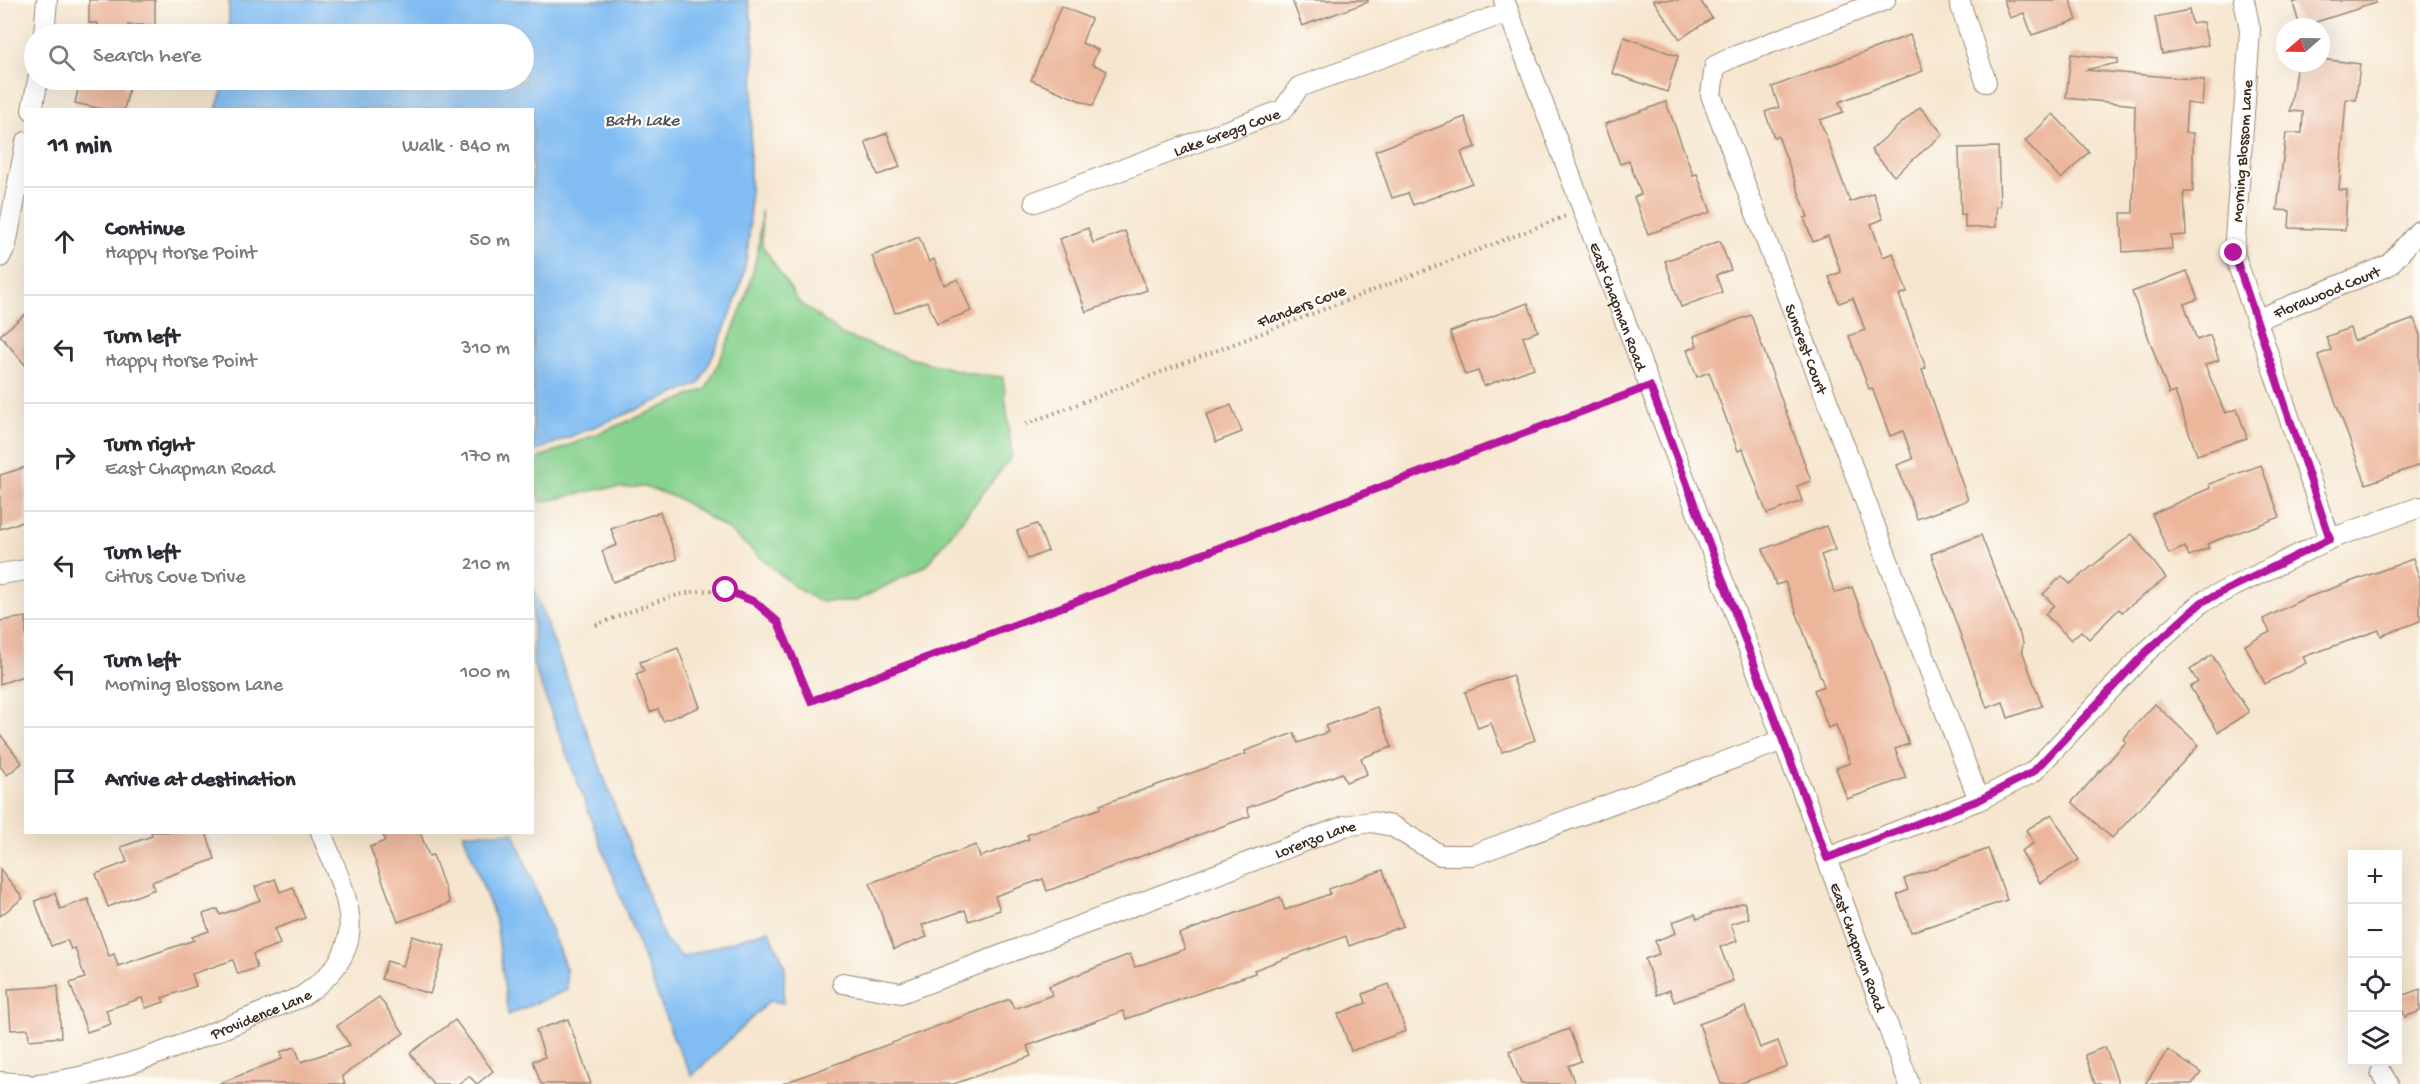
<!DOCTYPE html>
<meta charset="utf-8">
<style>
:root{--surface:#fff;--page:#f7f7f7;--text:#2b2b33;--muted:#7c7c81;--line:#e1e1e2}
body{margin:0;font-family:"Gochi Hand",sans-serif;background:var(--page);color:var(--text)}
.controls{position:absolute;right:18px;bottom:18px;display:grid;overflow:hidden;border-radius:0px;box-shadow:0 6px 24px #0002}
.controls button{width:54px;height:54px;display:grid;place-items:center;padding:0;border:0;border-bottom:2px solid var(--line);background:var(--surface);color:var(--text);font:30px sans-serif}
.compass{position:absolute;left:2276px;top:18px;width:54px;height:54px;border-radius:50%;background:var(--surface);box-shadow:0 6px 24px #0002;rotate:250deg}
.stop{position:absolute;width:18px;height:18px;margin:-14px;border:4px solid #b5179e;border-radius:50%;background:#fff}
.stop.end{background:#b5179e;border-color:#fff;box-shadow:0 2px 6px #0008}
.list{margin:0;padding:0;list-style:none}
h2{display:flex;justify-content:space-between;align-items:center;height:78px;margin:0;padding:0 24px;font-size:26px}
h2 small{font-size:20px;font-weight:400;color:var(--muted)}
.list li{display:grid;grid-template-columns:39px 1fr auto;gap:18px;align-items:center;box-sizing:border-box;height:108px;padding:0 24px;border-top:2px solid var(--line)}
.list b{display:block;font-size:22px;white-space:nowrap}
.list p{margin:0;font-size:20px;white-space:nowrap;color:var(--muted)}
.list em{font-size:20px;font-style:normal;color:var(--muted)}
.icon{flex:none;width:33px;height:33px;fill:none;stroke:currentColor;stroke-width:2;stroke-linecap:round;stroke-linejoin:round}
.map{position:relative;flex:none;width:2420px;height:1084px;overflow:hidden}
.search{position:absolute;background:var(--surface);box-shadow:0 6px 24px #0002;left:24px;top:24px;width:510px;height:66px;display:flex;align-items:center;gap:15px;box-sizing:border-box;padding:0 21px;border-radius:33px;color:var(--muted);font-size:22px}
.panel{position:absolute;background:var(--surface);box-shadow:0 6px 24px #0002;left:24px;top:108px;width:510px;height:726px;border-radius:0px}
.map>svg:first-child{display:block}
</style>
<div class="map">
<svg width="2420" height="1084" viewBox="0 0 2420 1084">
<rect width="100%" height="100%" fill="#fdfcf7"/>
<filter id="ink" filterUnits="userSpaceOnUse"><feTurbulence type="fractalNoise" baseFrequency=".0167" numOctaves="2"/><feDisplacementMap in="SourceGraphic" scale="12" xChannelSelector="R" yChannelSelector="G"/><feConvolveMatrix kernelMatrix="1 2 1 2 8 2 1 2 1" color-interpolation-filters="sRGB"/></filter>
<filter id="wash" filterUnits="userSpaceOnUse"><feTurbulence type="fractalNoise" baseFrequency=".008" numOctaves="4" result="noise"/><feDisplacementMap in="SourceGraphic" scale="24" xChannelSelector="R" yChannelSelector="G"/><feGaussianBlur stdDeviation="1.35" result="paint"/><feColorMatrix in="noise" values="0 0 0 0 0 0 0 0 0 0 0 0 0 0 0 0 0 1.4 0 .05"/><feComposite in="paint" operator="in"/></filter>
<g filter="url(#wash)">
<rect width="100%" height="100%" fill="#f6e6cf"/>
<path fill="#87d28e" stroke="#617e56" stroke-width="1.5" d="M761,211L762,245L798,301L843,335L909,358L973,374L1003,377L1012,456L927,565L856,601H818L795,587L726,528L679,499L647,487L605,488L541,502L533,481V463L541,457L706,389C733,333 761,275 761,211Z"/>
<g fill="#81bdf3" stroke="#5e7488" stroke-width="1.5">
<path d="M229,0H748C760,54 750,110 750,165C750,205 752,244 741,283C731,318 715,351 699,384L533,452L532,110L216,109L226,80H524V34H229Z"/>
<polygon points="533,587 664,938 682,957 769,930 785,966 783,1003 769,1001 692,1076 675,1042 533,664"/>
<polygon points="463,833 514,833 566,969 567,990 508,1015 496,921"/>
</g>
<g id="blocks">
<g fill="#ecb69b">
<polygon points="89,0 155,0 155,25 128,25 128,34 98,34 98,23 89,23"/>
<polygon points="1292,0 1368,0 1368,2 1302,26"/>
<polygon points="1653,0 1700,0 1712,18 1680,39"/>
<polygon points="2004,0 2070,0 2077,20 2032,35 2024,13 2010,18"/>
<polygon points="2302,0 2375,0 2376,3 2300,27 2293,3"/>
<polygon points="1061,6 1091,19 1082,43 1098,50 1092,64 1107,71 1093,106 1031,80"/>
<polygon points="2189,10 2192,24 2203,22 2208,45 2162,54 2155,17"/>
<polygon points="1910,35 1923,71 1839,102 1843,112 1820,120 1850,202 1873,193 1883,219 1871,224 1883,257 1893,253 1907,292 1899,295 1926,368 1922,370 1968,500 1917,519 1897,465 1913,459 1903,431 1890,436 1872,388 1869,389 1849,336 1865,330 1853,298 1839,303 1829,277 1841,272 1828,236 1813,242 1804,218 1808,217 1778,136 1774,137 1765,112 1779,107 1772,87"/>
<polygon points="1624,37 1678,56 1667,92 1612,73"/>
<polygon points="2071,54 2118,59 2118,63 2085,70 2204,80 2202,105 2187,103 2185,133 2193,133 2193,192 2184,192 2186,235 2171,236 2172,249 2123,252 2121,213 2133,213 2135,105 2066,98"/>
<polygon points="2321,59 2360,64 2356,100 2346,99 2339,190 2347,190 2345,230 2289,228 2290,211 2277,210 2286,133 2302,133 2303,112 2290,111 2297,63 2321,63"/>
<polygon points="80,80 126,80 124,88 129,89 124,110 106,110 75,103"/>
<polygon points="1666,102 1693,175 1697,174 1711,212 1648,234 1634,197 1641,194 1629,161 1620,164 1605,124"/>
<polygon points="1920,107 1943,134 1894,176 1871,150"/>
<polygon points="2053,114 2089,152 2061,179 2025,141"/>
<polygon points="1465,117 1476,147 1461,152 1472,183 1413,205 1408,193 1392,198 1375,151"/>
<polygon points="887,133 900,167 878,175 865,142"/>
<polygon points="1998,147 2000,206 1996,207 1996,227 1965,228 1965,214 1961,215 1959,148"/>
<polygon points="1088,228 1093,243 1125,231 1147,290 1086,312 1060,239"/>
<polygon points="919,237 929,262 934,259 944,285 958,279 971,311 937,324 927,301 895,313 872,256"/>
<polygon points="1720,241 1731,270 1716,275 1722,292 1681,307 1665,261"/>
<polygon points="2187,271 2198,299 2184,304 2197,340 2210,335 2219,360 2205,365 2225,413 2237,409 2247,438 2197,455 2175,392 2169,394 2132,292"/>
<polygon points="1528,303 1538,331 1523,337 1534,368 1484,386 1478,371 1465,375 1450,332"/>
<polygon points="26,314 26,366 0,335"/>
<polygon points="1751,315 1811,481 1797,486 1802,501 1767,514 1743,449 1738,451 1709,372 1697,377 1687,350 1697,346 1694,336"/>
<polygon points="2414,319 2420,335 2420,465 2366,484 2318,355 2331,350 2326,337 2350,328 2354,341"/>
<polygon points="1231,405 1242,432 1216,442 1206,415"/>
<polygon points="2261,465 2280,517 2207,544 2209,548 2189,556 2185,547 2169,554 2152,514 2210,488 2209,484"/>
<polygon points="26,467 26,521 0,529 0,475"/>
<polygon points="660,512 677,559 613,582 602,551 617,545 611,529"/>
<polygon points="1037,524 1048,551 1028,559 1017,531"/>
<polygon points="1826,526 1835,550 1821,555 1835,593 1852,587 1909,744 1895,749 1906,778 1847,799 1836,768 1850,763 1836,725 1828,728 1814,690 1824,686 1785,582 1776,585 1763,549"/>
<polygon points="2132,534 2166,578 2122,612 2119,609 2089,639 2081,631 2071,640 2045,614 2054,605 2043,594 2062,576 2070,584"/>
<polygon points="1981,535 2023,643 2022,650 2042,706 2008,718 2003,702 1987,708 1931,554"/>
<polygon points="2413,559 2420,579 2420,621 2381,636 2379,630 2303,657 2306,663 2265,684 2245,645 2270,632 2263,619 2303,599"/>
<polygon points="26,617 26,675 0,684 0,621"/>
<polygon points="678,648 700,707 663,721 658,709 650,712 636,674 644,671 640,662"/>
<polygon points="2212,655 2249,712 2218,732 2190,687 2198,682 2190,670"/>
<polygon points="1512,675 1535,740 1502,752 1491,723 1478,728 1465,692"/>
<polygon points="2155,704 2199,745 2112,838 2072,802 2126,742 2123,739"/>
<polygon points="1377,707 1392,747 1361,758 1367,774 1346,782 1342,773 1247,808 1250,816 1047,891 1043,879 995,896 1000,910 969,921 965,910 922,925 927,937 894,949 870,883 976,845 980,857 1029,839 1027,835 1101,808 1100,805 1246,754 1245,751 1294,733 1298,743 1328,732 1325,726"/>
<polygon points="0,734 22,763 7,775 0,766"/>
<polygon points="2052,814 2079,860 2040,883 2021,851 2034,843 2026,830"/>
<polygon points="151,832 206,832 215,859 152,882 155,889 108,907 96,874 127,862 121,847 152,836"/>
<polygon points="382,832 420,832 429,856 433,855 450,903 398,922 370,847 385,841"/>
<polygon points="1988,849 2007,900 1911,932 1897,895 1908,890 1904,879"/>
<polygon points="0,869 23,898 0,916"/>
<polygon points="1383,870 1403,926 1349,946 1346,936 1254,970 1255,973 1126,1019 1123,1011 1027,1046 1031,1056 954,1084 782,1084 1010,999 1014,1009 1052,995 1049,986 1130,954 1135,967 1185,949 1179,934 1280,897 1285,910 1330,894 1329,889"/>
<polygon points="275,879 280,892 293,887 305,918 274,929 280,944 253,954 257,968 238,974 233,960 192,974 196,986 162,998 164,1002 146,1008 142,998 106,1010 111,1024 87,1032 70,983 85,978 75,948 71,949 67,940 51,946 35,901 55,893 60,909 88,899 109,956 114,954 118,966 194,940 192,937 209,931 203,914 218,909 220,915 260,900 255,887"/>
<polygon points="1744,902 1749,918 1731,924 1737,941 1720,947 1733,981 1674,1002 1670,990 1657,995 1645,959 1659,954 1655,941 1676,933 1672,922 1695,914 1697,919"/>
<polygon points="412,936 445,946 430,994 381,979 387,961 403,966"/>
<polygon points="1389,984 1406,1031 1351,1051 1338,1014 1366,1003 1363,994"/>
<polygon points="58,986 61,1037 29,1040 28,1029 11,1030 8,989"/>
<polygon points="2420,989 2420,1011 2405,1017 2398,997"/>
<polygon points="379,997 404,1033 342,1076 345,1084 218,1084 282,1059 280,1052 295,1047 301,1062 350,1045 337,1026"/>
<polygon points="1745,1007 1760,1048 1778,1041 1787,1066 1739,1084 1721,1084 1699,1024"/>
<polygon points="568,1019 591,1084 541,1084 533,1061 545,1057 536,1030"/>
<polygon points="455,1020 493,1071 477,1084 469,1076 458,1084 433,1084 410,1053"/>
<polygon points="1569,1029 1581,1061 1568,1066 1575,1084 1521,1084 1509,1051"/>
<polygon points="2105,1047 2119,1084 2095,1084 2085,1055"/>
<polygon points="2168,1050 2201,1073 2192,1084 2145,1084"/>
</g>
</g>
</g>
<g filter="url(#ink)">
<use href="#blocks" fill-opacity="0" stroke="#988876" stroke-width="1.5"/>
<g fill="none" stroke-linecap="round" stroke-linejoin="round">
<defs>
<g id="minor">
<path id="s1" d="M1504,0L1808,806L1909,1084"/>
<path id="s2" d="M1885,0L1733,57L1715,66L1711,95L1979,800"/>
<polyline points="1959,0 1986,82"/>
<polyline points="2244,0 2250,30 2234,253 2330,539"/>
<polyline points="44,34 47,0"/>
<polyline points="32,110 38,80"/>
<path id="s3" d="M1035,202L1283,110L1299,87L1508,12"/>
<polyline points="0,257 6,245 26,142"/>
<path id="s4" d="M2256,320L2389,265L2419,231"/>
<polyline points="0,574 26,570"/>
<polyline points="1827,858 1979,800 2033,772 2145,653 2202,602 2330,539 2420,507"/>
<path id="s5" d="M843,983L901,993L1345,826L1371,822L1392,826L1440,855H1473L1783,740"/>
<polyline points="2381,1073 2388,1084"/>
<polyline points="0,1082 26,1084"/>
<path id="s6" d="M38,1084C127,1074 218,1029 301,997C377,947 348,902 321,832"/>
</g>
</defs>
<use href="#minor" stroke="#988876" stroke-width="22"/>
<g stroke="#988876" stroke-width="4" stroke-dasharray="1.5 4.5" stroke-linecap="butt">
<polyline points="1026,424 1566,216"/>
<path d="M596,625C653,604 728,561 777,621C787,633 804,684 811,701L1633,393"/>
</g>
<use href="#minor" stroke="#fff" stroke-width="20"/>
</g>
</g>
<g fill="none" stroke-linecap="round" stroke-linejoin="round" filter="url(#ink)">
<polyline stroke="#b5179e" stroke-width="8" points="726,590 755,602 778,622 811,701 1650,386 1827,858 1979,800 2033,772 2145,653 2202,602 2330,539 2234,253"/>
</g>
<g text-anchor="middle" stroke-width="4.5" stroke-linejoin="round" paint-order="stroke">
<g font-size="16" fill="#3b2a1e" stroke="#fdfcf7">
<text dy="6" stroke="none"><textPath href="#s3" startOffset="204">Lake Gregg Cove</textPath></text>
<text transform="translate(2241 151) rotate(-86)" y="6">Morning Blossom Lane</text>
<text dy="6" stroke="none"><textPath href="#s4" startOffset="76">Florawood Court</textPath></text>
<text transform="translate(1301 305) rotate(-21)" y="6">Flanders Cove</text>
<text dy="6" stroke="none"><textPath href="#s1" startOffset="327">East Chapman Road</textPath></text>
<text dy="6" stroke="none"><textPath href="#s2" startOffset="483">Suncrest Court</textPath></text>
<text dy="6" stroke="none"><textPath href="#s5" startOffset="501">Lorenzo Lane</textPath></text>
<text dy="6" stroke="none"><textPath href="#s1" startOffset="1011">East Chapman Road</textPath></text>
<text dy="6" stroke="none"><textPath href="#s6" startOffset="234">Providence Lane</textPath></text>
</g>
<g font-size="18" font-style="italic" fill="#50565e" stroke="#fdfcf7">
<text x="642" y="125">Bath Lake</text>
</g>
</g>
</svg>
<div class="controls">
<button>+</button>
<button>−</button>
<button><svg class="icon" aria-label="locate" viewBox="0 0 24 24"><circle cx="12" cy="12" r="6"/><path d="M12 2v4M12 18v4M2 12h4M18 12h4"/></svg></button>
<button><svg class="icon" aria-label="layers" viewBox="0 0 24 24"><path d="M12 4l9 5-9 5-9-5zM3 14l9 5 9-5"/></svg></button>
</div>
<svg class="compass" viewBox="-18 -18 36 36"><path d="M0-13l5 13h-10z" fill="#e53935"/><path d="M0 13l5-13h-10z" fill="#7c7c81"/></svg>
<div class="stop" style="left:726px;top:590px"></div>
<div class="stop end" style="left:2234px;top:253px"></div>
<div class="search"><svg class="icon" aria-label="search" viewBox="0 0 24 24"><circle cx="10" cy="10" r="6"/><path d="M15 15l6 6"/></svg>Search here</div>
<section class="panel">
<h2>11 min<small>Walk · 840 m</small></h2>
<ul class="list">
<li><svg class="icon" aria-label="ahead" viewBox="0 0 24 24"><path d="M12 20V5M6 11l6-6 6 6"/></svg><div><b>Continue</b><p>Happy Horse Point</p></div><em>50 m</em></li>
<li><svg class="icon" aria-label="left" viewBox="0 0 24 24"><path d="M17 20v-9H6M10 6l-5 5 5 5"/></svg><div><b>Turn left</b><p>Happy Horse Point</p></div><em>310 m</em></li>
<li><svg class="icon" aria-label="right" viewBox="0 0 24 24"><path d="M7 20v-9h11M14 6l5 5-5 5"/></svg><div><b>Turn right</b><p>East Chapman Road</p></div><em>170 m</em></li>
<li><svg class="icon" aria-label="left" viewBox="0 0 24 24"><path d="M17 20v-9H6M10 6l-5 5 5 5"/></svg><div><b>Turn left</b><p>Citrus Cove Drive</p></div><em>210 m</em></li>
<li><svg class="icon" aria-label="left" viewBox="0 0 24 24"><path d="M17 20v-9H6M10 6l-5 5 5 5"/></svg><div><b>Turn left</b><p>Morning Blossom Lane</p></div><em>100 m</em></li>
<li><svg class="icon" aria-label="arrive" viewBox="0 0 24 24"><path d="M6 21V4h12l-3 4 3 4H6"/></svg><div><b>Arrive at destination</b></div></li>
</ul>
</section>
</div>
